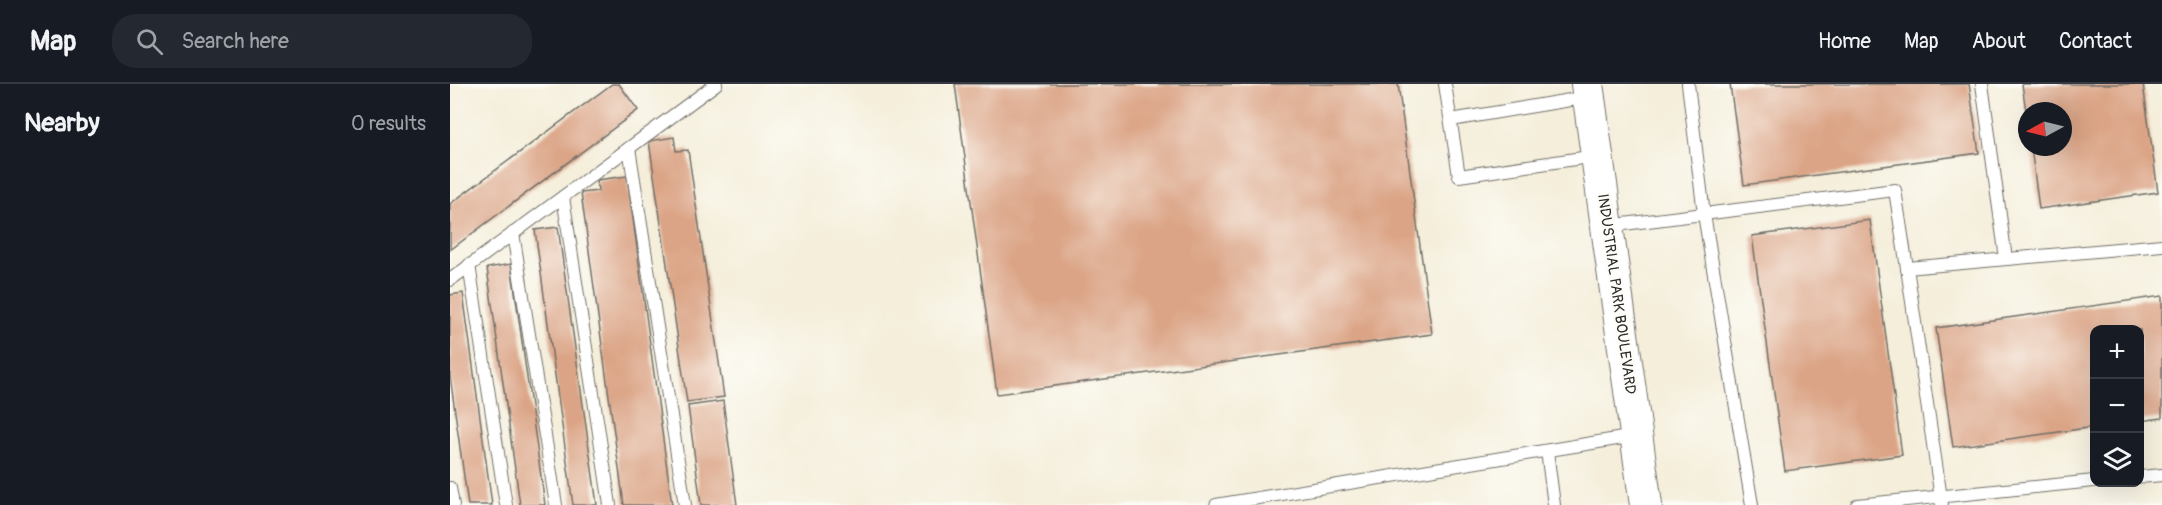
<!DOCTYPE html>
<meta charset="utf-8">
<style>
:root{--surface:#171b24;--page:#242831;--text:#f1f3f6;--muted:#9ea1a6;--line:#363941}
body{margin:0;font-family:Pangolin,sans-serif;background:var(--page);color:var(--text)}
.controls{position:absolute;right:18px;bottom:18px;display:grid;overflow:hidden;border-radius:12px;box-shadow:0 6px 24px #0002}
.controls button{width:54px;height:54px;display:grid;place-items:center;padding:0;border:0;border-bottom:2px solid var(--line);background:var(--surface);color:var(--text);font:30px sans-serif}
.compass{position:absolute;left:1568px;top:18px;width:54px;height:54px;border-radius:50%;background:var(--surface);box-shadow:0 6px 24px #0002;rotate:263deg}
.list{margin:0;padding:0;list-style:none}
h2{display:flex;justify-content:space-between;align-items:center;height:78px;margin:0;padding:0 24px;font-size:26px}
h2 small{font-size:20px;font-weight:400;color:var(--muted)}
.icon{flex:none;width:33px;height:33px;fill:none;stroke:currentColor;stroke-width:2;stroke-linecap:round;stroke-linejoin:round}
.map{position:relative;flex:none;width:1712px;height:421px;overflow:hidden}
header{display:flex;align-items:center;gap:36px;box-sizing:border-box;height:84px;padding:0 30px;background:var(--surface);border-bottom:2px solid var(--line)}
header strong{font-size:28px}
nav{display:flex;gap:33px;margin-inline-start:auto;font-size:21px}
.search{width:420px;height:54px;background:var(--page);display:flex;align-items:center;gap:15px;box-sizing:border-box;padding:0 21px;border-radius:24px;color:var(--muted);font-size:22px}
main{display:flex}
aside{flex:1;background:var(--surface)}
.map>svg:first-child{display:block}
</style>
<header>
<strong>Map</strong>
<div class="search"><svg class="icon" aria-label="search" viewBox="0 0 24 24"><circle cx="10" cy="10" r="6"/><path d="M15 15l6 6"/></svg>Search here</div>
<nav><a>Home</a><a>Map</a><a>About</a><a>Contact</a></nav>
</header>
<main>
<aside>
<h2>Nearby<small>0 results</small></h2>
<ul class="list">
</ul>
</aside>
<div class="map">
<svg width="1712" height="421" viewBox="0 0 1712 421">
<rect width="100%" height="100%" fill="#fdfcf7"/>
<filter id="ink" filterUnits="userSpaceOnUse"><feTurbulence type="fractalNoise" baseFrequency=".0167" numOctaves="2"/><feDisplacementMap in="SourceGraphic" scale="12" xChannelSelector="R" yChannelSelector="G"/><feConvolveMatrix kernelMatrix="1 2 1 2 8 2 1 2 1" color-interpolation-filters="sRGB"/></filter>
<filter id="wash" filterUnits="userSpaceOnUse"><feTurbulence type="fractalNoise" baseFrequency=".008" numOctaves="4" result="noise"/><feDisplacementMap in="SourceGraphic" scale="24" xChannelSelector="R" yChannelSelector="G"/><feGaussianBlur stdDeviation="1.35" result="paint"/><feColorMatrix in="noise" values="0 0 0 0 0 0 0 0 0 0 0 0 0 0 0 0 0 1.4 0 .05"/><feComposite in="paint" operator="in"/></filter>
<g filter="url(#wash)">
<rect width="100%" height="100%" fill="#f4eeda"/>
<g id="blocks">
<g fill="#dba486">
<polygon points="162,0 169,0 188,26 0,166 0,120"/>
<polygon points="505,0 948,0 982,250 547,310"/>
<polygon points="1280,0 1519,0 1529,69 1294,101"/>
<polygon points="1572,0 1693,0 1708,108 1589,125 1581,63 1613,63 1613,27 1576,27"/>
<polygon points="224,53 226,67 238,66 274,313 237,318 199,57"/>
<polygon points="177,92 222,421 174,421 131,109 148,107 147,96"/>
<polygon points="1420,136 1452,371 1335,387 1302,152"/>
<polygon points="108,143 147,421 123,421 85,146"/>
<polygon points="61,180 95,421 70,421 37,184"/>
<polygon points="13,209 42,421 18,421 0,292 0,211"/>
<polygon points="1712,212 1712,334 1690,337 1690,246 1644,246 1644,343 1503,363 1486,244"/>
<polygon points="273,317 287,421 251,421 238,322"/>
</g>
</g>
</g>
<g filter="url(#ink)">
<use href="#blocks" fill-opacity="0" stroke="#716f68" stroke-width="1.5"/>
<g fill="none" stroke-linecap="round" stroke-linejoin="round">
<defs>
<g id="service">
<polyline points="995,0 1009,92 1146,72"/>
<polyline points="1238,0 1254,130 1302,421"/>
<polyline points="1532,0 1556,175"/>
<polyline points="1001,36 1138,13"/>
<polyline points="179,64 235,421"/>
<polyline points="113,113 160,421"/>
<polyline points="1158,142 1445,106 1457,184 1712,161"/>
<polyline points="63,149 106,421"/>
<polyline points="19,181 56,421"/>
<polyline points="1457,184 1492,421"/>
<polyline points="0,196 266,0"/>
<polyline points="1097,367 1104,421"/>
<polyline points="1690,393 1712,391"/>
<polyline points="0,404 3,421"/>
<polyline points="766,421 1185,352"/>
<polyline points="1407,421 1644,397"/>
</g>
<polyline id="tertiary" points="1137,0 1196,421"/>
</defs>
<use href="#service" stroke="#716f68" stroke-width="14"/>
<use href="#tertiary" stroke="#716f68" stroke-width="34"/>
<use href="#service" stroke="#fff" stroke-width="12"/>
<use href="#tertiary" stroke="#fff" stroke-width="32"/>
</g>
</g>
<g text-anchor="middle" stroke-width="5" stroke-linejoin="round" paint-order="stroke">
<g font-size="15" fill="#2b2b2b" stroke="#fdfcf7">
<text transform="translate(1167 210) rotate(82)" y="5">INDUSTRIAL PARK BOULEVARD</text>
</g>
</g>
</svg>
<div class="controls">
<button>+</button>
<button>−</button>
<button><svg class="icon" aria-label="layers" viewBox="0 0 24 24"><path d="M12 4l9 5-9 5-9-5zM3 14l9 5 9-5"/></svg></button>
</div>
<svg class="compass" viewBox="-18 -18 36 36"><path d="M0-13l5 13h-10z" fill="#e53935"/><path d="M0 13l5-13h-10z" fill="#9ea1a6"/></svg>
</div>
</main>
